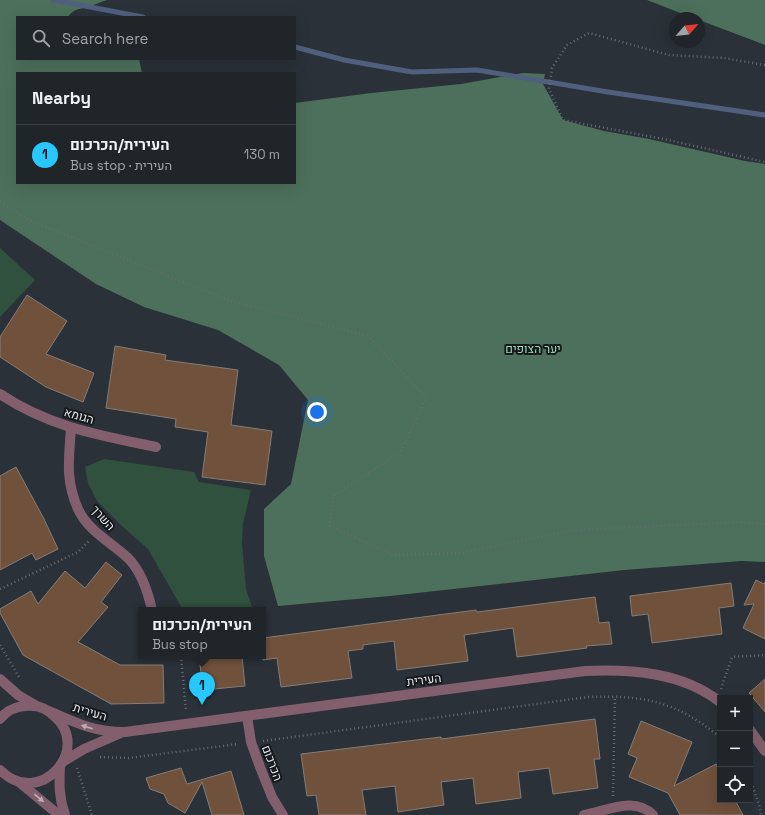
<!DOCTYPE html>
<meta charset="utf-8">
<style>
:root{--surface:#20252a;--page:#282d32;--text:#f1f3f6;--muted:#a2a5a8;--line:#3d4247;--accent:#27c8fe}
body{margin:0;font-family:"Space Grotesk",Heebo,sans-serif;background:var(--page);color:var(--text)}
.controls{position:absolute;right:12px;bottom:12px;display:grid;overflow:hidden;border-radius:0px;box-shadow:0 4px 16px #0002}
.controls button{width:36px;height:36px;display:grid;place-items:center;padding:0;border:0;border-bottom:1px solid var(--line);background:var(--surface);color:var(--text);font:20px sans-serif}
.compass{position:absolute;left:669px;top:12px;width:36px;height:36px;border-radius:50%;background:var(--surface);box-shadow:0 4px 16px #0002;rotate:63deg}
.you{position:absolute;left:317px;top:412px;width:14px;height:14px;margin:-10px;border:3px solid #fff;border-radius:50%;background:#1a73e8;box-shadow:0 0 0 6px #1a73e833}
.badge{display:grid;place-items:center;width:26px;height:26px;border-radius:50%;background:var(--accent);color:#111;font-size:13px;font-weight:700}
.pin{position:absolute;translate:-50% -33px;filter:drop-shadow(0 1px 2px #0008)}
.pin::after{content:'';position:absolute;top:21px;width:14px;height:12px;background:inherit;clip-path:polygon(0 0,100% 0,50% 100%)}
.popup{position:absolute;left:138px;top:607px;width:128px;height:52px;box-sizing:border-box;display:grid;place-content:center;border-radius:0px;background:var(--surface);filter:drop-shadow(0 1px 3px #0005);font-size:13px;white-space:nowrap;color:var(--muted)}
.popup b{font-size:15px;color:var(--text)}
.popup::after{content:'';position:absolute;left:50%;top:100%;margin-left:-8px;border:8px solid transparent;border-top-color:var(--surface)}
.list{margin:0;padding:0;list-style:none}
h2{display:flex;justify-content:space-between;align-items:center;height:52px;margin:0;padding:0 16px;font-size:17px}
h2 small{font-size:13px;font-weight:400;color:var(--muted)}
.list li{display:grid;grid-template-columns:26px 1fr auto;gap:12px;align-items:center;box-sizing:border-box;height:60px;padding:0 16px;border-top:1px solid var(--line)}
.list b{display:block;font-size:15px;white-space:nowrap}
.list p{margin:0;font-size:13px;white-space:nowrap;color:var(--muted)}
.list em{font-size:13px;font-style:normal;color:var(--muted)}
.icon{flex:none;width:22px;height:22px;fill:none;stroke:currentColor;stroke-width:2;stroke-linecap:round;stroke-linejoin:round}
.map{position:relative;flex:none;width:765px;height:815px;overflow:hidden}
.search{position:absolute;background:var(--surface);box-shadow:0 4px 16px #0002;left:16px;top:16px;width:280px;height:44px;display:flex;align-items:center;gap:10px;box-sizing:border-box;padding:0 14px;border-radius:0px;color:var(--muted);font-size:15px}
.panel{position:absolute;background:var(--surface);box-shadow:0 4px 16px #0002;left:16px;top:72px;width:280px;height:112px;border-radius:0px}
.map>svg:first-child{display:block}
</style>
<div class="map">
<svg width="765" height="815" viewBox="0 0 765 815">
<rect width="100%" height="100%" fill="#2a3138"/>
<g fill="#2f513d">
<polygon points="0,248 35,280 0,317"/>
<polygon points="104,459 194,472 199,482 251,490 243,524 242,544 246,589 253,610 183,610 148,549 123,527 97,501 88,483 85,467"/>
</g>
<g fill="#4c705b">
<path d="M0,0H107C101,2 96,4 91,6C83,9 73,8 68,17H17V59H139L142,73H17V183H295V103L371,93L461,84L523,73L545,74L543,84L563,120L604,131L649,139L745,161L765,164V562L742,561L624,570L390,596L278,606L264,556V509L291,484L308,400L279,365L218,330L144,307L96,284L0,220Z"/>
<polygon points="647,0 765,0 765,45 699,20 699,18 693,18"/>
</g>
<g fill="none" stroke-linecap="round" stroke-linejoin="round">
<g stroke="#505f7d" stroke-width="5">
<polyline points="53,0 143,17"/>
<polyline points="295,47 344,60 412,72 477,70 608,92 765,115"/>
</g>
</g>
<g fill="#70513c" stroke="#867c76">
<polygon points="27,295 67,321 46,354 94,373 83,402 46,387 0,357 0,337"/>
<polygon points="115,346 166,355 165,360 238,370 231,425 272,431 265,485 202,477 208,432 175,427 176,419 106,408"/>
<polygon points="16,467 44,519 58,549 36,560 32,553 0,570 0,476"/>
<polygon points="106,562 122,575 101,602 108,607 78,642 120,665 163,665 164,703 111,704 23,655 0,613 0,609 31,591 38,604 65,571 85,588"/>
<polygon points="756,580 764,584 765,582 765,639 743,628 754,604 744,605"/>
<polygon points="731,583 734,606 719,608 722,634 652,643 648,614 632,616 630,596"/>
<polygon points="595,597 599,623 609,622 612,644 586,646 587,648 517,657 513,628 464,635 468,661 397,670 394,641 363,645 363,649 348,651 352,678 281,687 277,658 263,660 263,638 476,610 477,612"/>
<polygon points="199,656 242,656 245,686 203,690"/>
<polygon points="765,679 765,712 749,693"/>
<polygon points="595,719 600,759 594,759 598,788 553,794 549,768 518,772 521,798 476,804 473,778 441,782 444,805 398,812 395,786 362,790 366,815 319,815 316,795 307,796 301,754 441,737 441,739"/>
<polygon points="641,721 692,742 674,786 716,764 720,771 720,800 735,800 743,815 680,815 668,793 629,777 637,758 628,754"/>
<polygon points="181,768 187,784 231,771 244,815 212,815 202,782 185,813 168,803 164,794 150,789 146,778"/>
</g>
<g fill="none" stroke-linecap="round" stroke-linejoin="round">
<g stroke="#666c72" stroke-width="2.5" stroke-dasharray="1 3" stroke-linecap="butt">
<polyline points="765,65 724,58 669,55 589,33 567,45 552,68 549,89 563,120 668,140 765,162"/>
<polyline points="0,202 29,220 228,300 368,336 426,398 400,453 333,496 330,526 393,555 462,553 574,530 739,522 765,524"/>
<polyline points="0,589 78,552 89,541"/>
<polyline points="0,645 19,677"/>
<polyline points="181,656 186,711"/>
<polyline points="721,689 732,657 765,655"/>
<path d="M263,741L588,697C644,695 675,701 720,737"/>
<polyline points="100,757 129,758 238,744"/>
<polyline points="77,768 92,815"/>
<polyline points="750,779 759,804 761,815"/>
<polyline points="613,796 615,696"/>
</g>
<g stroke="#835f6e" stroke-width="10">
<path d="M0,394C49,427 99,435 156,447"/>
<path d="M71,428C69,458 65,480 78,509C88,531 111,542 128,558C142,572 148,592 152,610"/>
<polyline points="0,679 18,695 35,705"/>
<path d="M49,711C76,723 94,732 125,732L585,671C631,669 682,672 720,702"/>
<polyline points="247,716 251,742 260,767 272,797 283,815"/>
<path d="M0,719C8,709 20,705 33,706C41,706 48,710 54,716C93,748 40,810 0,770"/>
<polyline points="750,730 765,751"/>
<polyline points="64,761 84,749 121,733"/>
<path d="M60,767C59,784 59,798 65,815"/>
<polyline points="19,782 59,815"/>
<path d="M584,815C607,811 634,796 653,815"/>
</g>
</g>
<defs><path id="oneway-solid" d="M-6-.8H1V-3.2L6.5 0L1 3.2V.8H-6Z"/></defs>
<g fill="#bdb1b9">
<use href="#oneway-solid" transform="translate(87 727) rotate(-162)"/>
<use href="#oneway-solid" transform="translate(39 798) rotate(39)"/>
</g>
<g text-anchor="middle" stroke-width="4" stroke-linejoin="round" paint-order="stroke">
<g font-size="12" fill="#9cdbb6" stroke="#15181c">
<text x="533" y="353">יער הצופים</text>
</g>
<g font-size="12" fill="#e3e7eb" stroke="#15181c">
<text transform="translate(79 416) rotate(16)" y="4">הגומא</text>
<text transform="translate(103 518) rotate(48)" y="4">השרך</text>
<text transform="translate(424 680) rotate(-7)" y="4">העירית</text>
<text transform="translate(90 712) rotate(17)" y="4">העירית</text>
<text transform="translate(272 763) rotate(69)" y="4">הכרכום</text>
</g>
</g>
</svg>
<div class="controls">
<button>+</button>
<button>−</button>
<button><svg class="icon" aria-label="locate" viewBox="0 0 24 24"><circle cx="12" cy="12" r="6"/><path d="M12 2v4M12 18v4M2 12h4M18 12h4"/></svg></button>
</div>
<svg class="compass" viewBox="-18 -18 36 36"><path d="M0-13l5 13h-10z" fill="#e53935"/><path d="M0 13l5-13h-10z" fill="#a2a5a8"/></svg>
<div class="you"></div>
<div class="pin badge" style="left:202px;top:705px">1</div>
<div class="popup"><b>העירית/הכרכום</b>Bus stop</div>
<div class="search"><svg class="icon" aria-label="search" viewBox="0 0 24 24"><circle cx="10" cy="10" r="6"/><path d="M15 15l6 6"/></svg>Search here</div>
<section class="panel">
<h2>Nearby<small></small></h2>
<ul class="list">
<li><span class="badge">1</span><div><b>העירית/הכרכום</b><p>Bus stop · העירית</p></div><em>130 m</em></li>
</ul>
</section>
</div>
